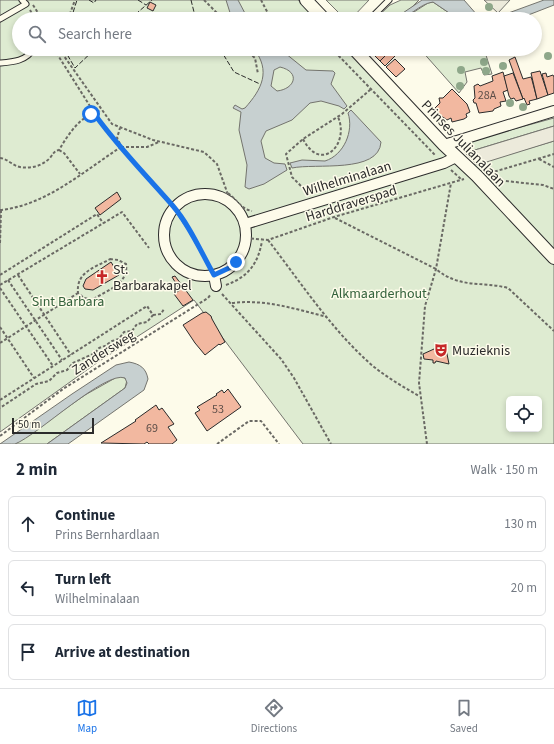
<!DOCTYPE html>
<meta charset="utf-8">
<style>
:root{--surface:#fff;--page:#f2f2f3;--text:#1f2937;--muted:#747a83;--line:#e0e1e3;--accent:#1a73e8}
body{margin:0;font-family:"Source Sans 3",sans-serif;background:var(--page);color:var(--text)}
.controls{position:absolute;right:12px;bottom:12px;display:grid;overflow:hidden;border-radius:6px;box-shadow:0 2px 6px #0003}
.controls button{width:36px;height:36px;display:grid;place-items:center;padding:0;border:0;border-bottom:1px solid var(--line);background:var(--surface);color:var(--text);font:20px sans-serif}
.scale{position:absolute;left:12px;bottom:10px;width:82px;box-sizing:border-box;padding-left:4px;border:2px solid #2b2b2b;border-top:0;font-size:11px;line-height:14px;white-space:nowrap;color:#2b2b2b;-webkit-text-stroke:3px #fdfbea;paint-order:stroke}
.stop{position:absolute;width:12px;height:12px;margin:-9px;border:3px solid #1a73e8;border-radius:50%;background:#fff}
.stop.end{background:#1a73e8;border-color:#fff;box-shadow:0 1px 4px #0008}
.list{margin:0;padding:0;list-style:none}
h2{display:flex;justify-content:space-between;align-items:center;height:52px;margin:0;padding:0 16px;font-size:17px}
h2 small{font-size:13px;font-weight:400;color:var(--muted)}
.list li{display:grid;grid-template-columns:26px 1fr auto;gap:12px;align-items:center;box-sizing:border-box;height:56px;margin:0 8px 8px;padding:0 8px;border:1px solid var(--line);border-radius:6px}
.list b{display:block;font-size:15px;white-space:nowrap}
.list p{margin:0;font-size:13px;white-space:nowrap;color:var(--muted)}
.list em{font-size:13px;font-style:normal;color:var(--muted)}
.icon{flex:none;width:22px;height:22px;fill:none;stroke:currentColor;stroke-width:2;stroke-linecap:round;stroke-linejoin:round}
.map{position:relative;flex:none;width:554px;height:444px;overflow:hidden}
.search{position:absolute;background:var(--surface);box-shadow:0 2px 6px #0003;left:12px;right:12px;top:12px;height:44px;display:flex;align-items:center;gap:10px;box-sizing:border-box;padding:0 14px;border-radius:22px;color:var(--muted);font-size:15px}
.sheet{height:244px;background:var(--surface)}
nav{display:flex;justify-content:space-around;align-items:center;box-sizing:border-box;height:56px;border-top:1px solid var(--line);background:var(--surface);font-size:11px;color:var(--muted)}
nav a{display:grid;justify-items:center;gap:2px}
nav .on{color:var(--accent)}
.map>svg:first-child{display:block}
</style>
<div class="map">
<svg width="554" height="444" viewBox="0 0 554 444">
<rect width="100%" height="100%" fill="#fdfbea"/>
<g fill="#deebd1" stroke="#74746e" fill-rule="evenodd">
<path d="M0,0H298L316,19H19V49H365L356,56L462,168L554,141V444H303L194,300L98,362L0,432ZM509,399H539V429H509Z"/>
<polygon points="326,0 369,0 351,19 345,19"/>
<polygon points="401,0 419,0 400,19 375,19 390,5"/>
<polygon points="433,2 458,19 403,19 428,3"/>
<polygon points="420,49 484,49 492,74 484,75 481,68 465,72 467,82 459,93"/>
<polygon points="554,118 554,126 465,153 466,145 470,141"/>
<polygon points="122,376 127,380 125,388 47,444 15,444 85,395 117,377"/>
</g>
<g fill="#eceadb" stroke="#74746e">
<polygon points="484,0 510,0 498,13"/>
<polygon points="554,126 554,141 477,165 465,153"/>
</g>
<g fill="#c7d0d0" stroke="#74746e" fill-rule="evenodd">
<polygon points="226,0 238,0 248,19 232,19"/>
<path d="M422,0H464L478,16L484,19H458L433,2C418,4 410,19 394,19Z"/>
<polygon points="544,0 554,0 554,5 518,19 492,19"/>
<path d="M254,49H280L306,70L333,71L335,73L331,84L347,106L344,109L339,106L321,101L310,103L292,120L266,131L261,141L265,158L274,163L285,164L287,170L264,184L249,189L245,187L247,165L239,130L241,112L233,108L235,105L242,109L245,108C262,89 271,71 254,49ZM280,67C301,72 295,89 277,91L271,86L274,70Z"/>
<path d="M351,110L381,142C379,174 315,163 292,168L290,163L302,160L325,161C344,155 354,131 348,113Z"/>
<path d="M129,362C140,364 146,368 148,379L144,390L68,444H47L125,388L127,383L125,378C106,370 38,435 15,444C11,444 5,444 0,444L72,394L116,365Z"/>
</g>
<g fill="#f2b8a0" stroke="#2b2b2b">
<polygon points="150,2 156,5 153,11 147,8"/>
<polygon points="370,49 378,49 376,50 378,52 381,49 392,49 380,61 369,50"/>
<polygon points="392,49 400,49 395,53 392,51 396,55 385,66 380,61"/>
<polygon points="515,57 523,79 531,77 532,80 537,99 529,101 530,104 527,105 524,98 523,99 509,60"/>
<polygon points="395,59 405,69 396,77 386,67"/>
<polygon points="540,71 548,95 537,99 531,73"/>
<polygon points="503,72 508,90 503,92 506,101 500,102 501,106 494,109 493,111 479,113 476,103 474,103 473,100 475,98 474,86 478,84 480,86 493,81 492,76"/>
<polygon points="513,73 523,99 516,101 514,98 511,99 509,96 504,76"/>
<polygon points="546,73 547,77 553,75 554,77 554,93 548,95 542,74"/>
<polygon points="452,89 467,104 470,112 466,114 467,117 464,119 452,122 451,118 447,120 440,115 435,108 440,103 439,98 443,98"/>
<polygon points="117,192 121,199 100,215 95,208"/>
<polygon points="111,262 119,275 93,290 85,289 83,286 86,279"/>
<polygon points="175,276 193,300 183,306 174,294 180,290 172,277"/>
<polygon points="206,312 211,316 212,319 225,342 220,345 219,344 205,355 195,343 183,325 202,313"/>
<polygon points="445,344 449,364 436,361 435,363 433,363 433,360 424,359 423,354"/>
<polygon points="228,389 241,407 207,431 195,413 200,410 197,407 217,395 216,394 222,390 224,393"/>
<polygon points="156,405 159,410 162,408 174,424 168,427 177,440 172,444 149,444 147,442 144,444 101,443 136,421 135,420"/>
</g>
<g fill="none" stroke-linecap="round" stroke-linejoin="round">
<defs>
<g id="service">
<polyline points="0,19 26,4 22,0"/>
<polyline points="370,19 389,0"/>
<path d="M0,63C12,62 27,61 33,49"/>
</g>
<g id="minor">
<polyline points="444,145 554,111"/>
<circle cx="205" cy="235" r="41"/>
<polyline points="245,224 444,163 456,157"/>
<polyline points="214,275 216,286"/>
</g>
<g id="tertiary">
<polyline points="306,0 324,19"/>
<polyline points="354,49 444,145 477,176 554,258"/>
</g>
</defs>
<use href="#service" stroke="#2b2b2b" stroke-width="7"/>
<use href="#minor" stroke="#2b2b2b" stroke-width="12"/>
<use href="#tertiary" stroke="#2b2b2b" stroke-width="14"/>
<g stroke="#6a6964" stroke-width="2" stroke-dasharray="3 2" stroke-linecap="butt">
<polyline points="204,0 223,19"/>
<polyline points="261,0 271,19"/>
<polyline points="33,5 42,19"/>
<polyline points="30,10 35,19"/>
<polyline points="335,15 339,19"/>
<polyline points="68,19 75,0"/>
<polyline points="54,49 105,130 173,207 189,231 209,267"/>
<polyline points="59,49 112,124 153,140 204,152 217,164 227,192 225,198"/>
<polyline points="245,49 255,58 258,74"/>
<path d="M299,49C310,54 323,53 335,52L339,49"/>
<polyline points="335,52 436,156"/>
<path d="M303,139C321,174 350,144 338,117"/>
<polyline points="120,144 117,138 120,128"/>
<polyline points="121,147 147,147 159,142"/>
<polyline points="59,150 64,153 80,174"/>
<path d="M0,158C8,159 13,166 20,167C31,169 42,166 50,158C53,154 54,151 59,150C69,133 81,115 100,111"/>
<polyline points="539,159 554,167"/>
<polyline points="451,170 462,180"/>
<polyline points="490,173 554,154"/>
<polyline points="496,180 543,185 554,189"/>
<path d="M228,193C236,199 241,209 252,211"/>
<polyline points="308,193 292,177 286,154 303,139 342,114 371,89"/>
<path d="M0,210C45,206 84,171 121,147"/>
<path d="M335,218L436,269C460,289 482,281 508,288L554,331"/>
<polyline points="246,238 268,240 334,217 464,179"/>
<path d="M268,240C298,279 328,324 363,357C379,373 400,385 419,396"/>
<polyline points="0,243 1,210"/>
<path d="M110,259L118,260L126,264C129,284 107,290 92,300L84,298L78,293C76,272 94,268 110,259Z"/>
<polyline points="0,275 97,214 103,223"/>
<polyline points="18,275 71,355"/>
<polyline points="8,280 62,360"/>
<polyline points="0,285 122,212 149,248"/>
<path d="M226,285C248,277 258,264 262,241"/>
<polyline points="0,288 53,366"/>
<polyline points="222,294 281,359 294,378 331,444"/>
<path d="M232,303C266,299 295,309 327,317"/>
<polyline points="153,315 161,314 164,309"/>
<polyline points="0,327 34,378"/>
<polyline points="0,343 78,293"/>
<polyline points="0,400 147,306 153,315 147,322 137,324 132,331 124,332 119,339 112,341 105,346 99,348 95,353 73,363 67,370 57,373 49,381 36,384 0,408"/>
<polyline points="0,436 63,389 208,298 211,294"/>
<polyline points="217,444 249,421 261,421 279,444"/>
<polyline points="427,444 419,383 425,306 436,269 451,183"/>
</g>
<use href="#service" stroke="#fdfbea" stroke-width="5"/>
<use href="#minor" stroke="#fdfbea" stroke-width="10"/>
<use href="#tertiary" stroke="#fdfbea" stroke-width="12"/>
<g stroke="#2b2b2b" stroke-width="1" stroke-dasharray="5 2" stroke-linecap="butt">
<polyline points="89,0 94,3 96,0"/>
<polyline points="138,0 146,5"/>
<polyline points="191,0 195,16 201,19"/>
<polyline points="71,19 77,0"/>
<polyline points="130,19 152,0"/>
<polyline points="64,49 75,68 95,49"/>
<polyline points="220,49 234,72 260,84"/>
</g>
</g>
<g fill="#8ea78a">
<circle cx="489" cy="7" r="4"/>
<circle cx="548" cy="56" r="4"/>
<circle cx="484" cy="62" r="4"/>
<circle cx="503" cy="66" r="4"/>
<circle cx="461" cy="70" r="4"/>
<circle cx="486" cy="71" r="4"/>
<circle cx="460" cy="86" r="4"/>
<circle cx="510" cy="103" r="4"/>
<circle cx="523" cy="107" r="4"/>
</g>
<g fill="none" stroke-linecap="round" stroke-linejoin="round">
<path stroke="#1a73e8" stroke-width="5" d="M91,114L93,112C117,146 146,175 173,206C190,226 201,252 214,275L229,268L236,262"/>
</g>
<defs>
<symbol id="church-bare" viewBox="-9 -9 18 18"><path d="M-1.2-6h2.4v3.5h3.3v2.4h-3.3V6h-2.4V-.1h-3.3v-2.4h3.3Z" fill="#c62828" stroke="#fdfbea" stroke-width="2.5" paint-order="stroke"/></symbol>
<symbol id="theatre-bare" viewBox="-9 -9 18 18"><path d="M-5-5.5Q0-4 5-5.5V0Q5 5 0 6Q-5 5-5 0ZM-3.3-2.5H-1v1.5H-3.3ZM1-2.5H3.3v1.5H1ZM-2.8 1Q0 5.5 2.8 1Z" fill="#c62828" stroke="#fdfbea" stroke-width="2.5" paint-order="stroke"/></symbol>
</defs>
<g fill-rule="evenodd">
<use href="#church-bare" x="92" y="267" width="20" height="20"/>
<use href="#theatre-bare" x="431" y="340" width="20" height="20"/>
</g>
<g text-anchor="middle" stroke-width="3" stroke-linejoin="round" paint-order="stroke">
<g font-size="12" fill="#5d4e48">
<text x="487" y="99">28A</text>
<text x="218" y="413">53</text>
<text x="152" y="432">69</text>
</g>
<g font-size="14" fill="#2b2b2b" stroke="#fdfbea">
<text transform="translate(464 143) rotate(46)" y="5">Prinses Julianalaan</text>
<text transform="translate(347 178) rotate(-17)" y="5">Wilhelminalaan</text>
<text transform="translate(351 203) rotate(-17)" y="5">Harddraverspad</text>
<text transform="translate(103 352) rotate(-32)" y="5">Zandersweg</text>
</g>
<g font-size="14" fill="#2b2b2b" stroke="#fdfbea" text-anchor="start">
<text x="113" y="274">St.<tspan x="113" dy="16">Barbarakapel</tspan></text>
<text x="452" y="355">Muzieknis</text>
</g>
<g font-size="14" fill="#34623c" stroke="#fdfbea">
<text x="379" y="298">Alkmaarderhout</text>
<text x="68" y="306">Sint Barbara</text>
</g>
</g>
</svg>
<div class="controls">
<button><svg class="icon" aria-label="locate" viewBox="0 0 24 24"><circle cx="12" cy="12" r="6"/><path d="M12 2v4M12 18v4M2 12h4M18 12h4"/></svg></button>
</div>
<div class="scale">50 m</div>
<div class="stop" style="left:91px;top:114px"></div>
<div class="stop end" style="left:236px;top:262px"></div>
<div class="search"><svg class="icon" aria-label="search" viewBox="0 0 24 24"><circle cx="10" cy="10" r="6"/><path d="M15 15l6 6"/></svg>Search here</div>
</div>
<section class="sheet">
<h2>2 min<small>Walk · 150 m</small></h2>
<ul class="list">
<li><svg class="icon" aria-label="ahead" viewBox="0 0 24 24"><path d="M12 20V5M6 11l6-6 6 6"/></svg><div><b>Continue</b><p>Prins Bernhardlaan</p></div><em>130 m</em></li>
<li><svg class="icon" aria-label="left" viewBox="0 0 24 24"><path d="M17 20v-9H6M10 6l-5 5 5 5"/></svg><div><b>Turn left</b><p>Wilhelminalaan</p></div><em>20 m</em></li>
<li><svg class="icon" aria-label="arrive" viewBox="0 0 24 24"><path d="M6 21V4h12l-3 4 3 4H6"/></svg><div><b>Arrive at destination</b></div></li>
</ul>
</section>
<nav>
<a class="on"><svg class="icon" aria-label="map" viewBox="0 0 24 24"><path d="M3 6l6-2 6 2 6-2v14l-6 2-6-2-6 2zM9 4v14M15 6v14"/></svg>Map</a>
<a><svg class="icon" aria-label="directions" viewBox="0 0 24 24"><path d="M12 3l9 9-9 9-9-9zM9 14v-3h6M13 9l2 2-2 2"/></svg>Directions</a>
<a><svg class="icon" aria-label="saved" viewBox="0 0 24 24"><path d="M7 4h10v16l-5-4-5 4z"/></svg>Saved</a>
</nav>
